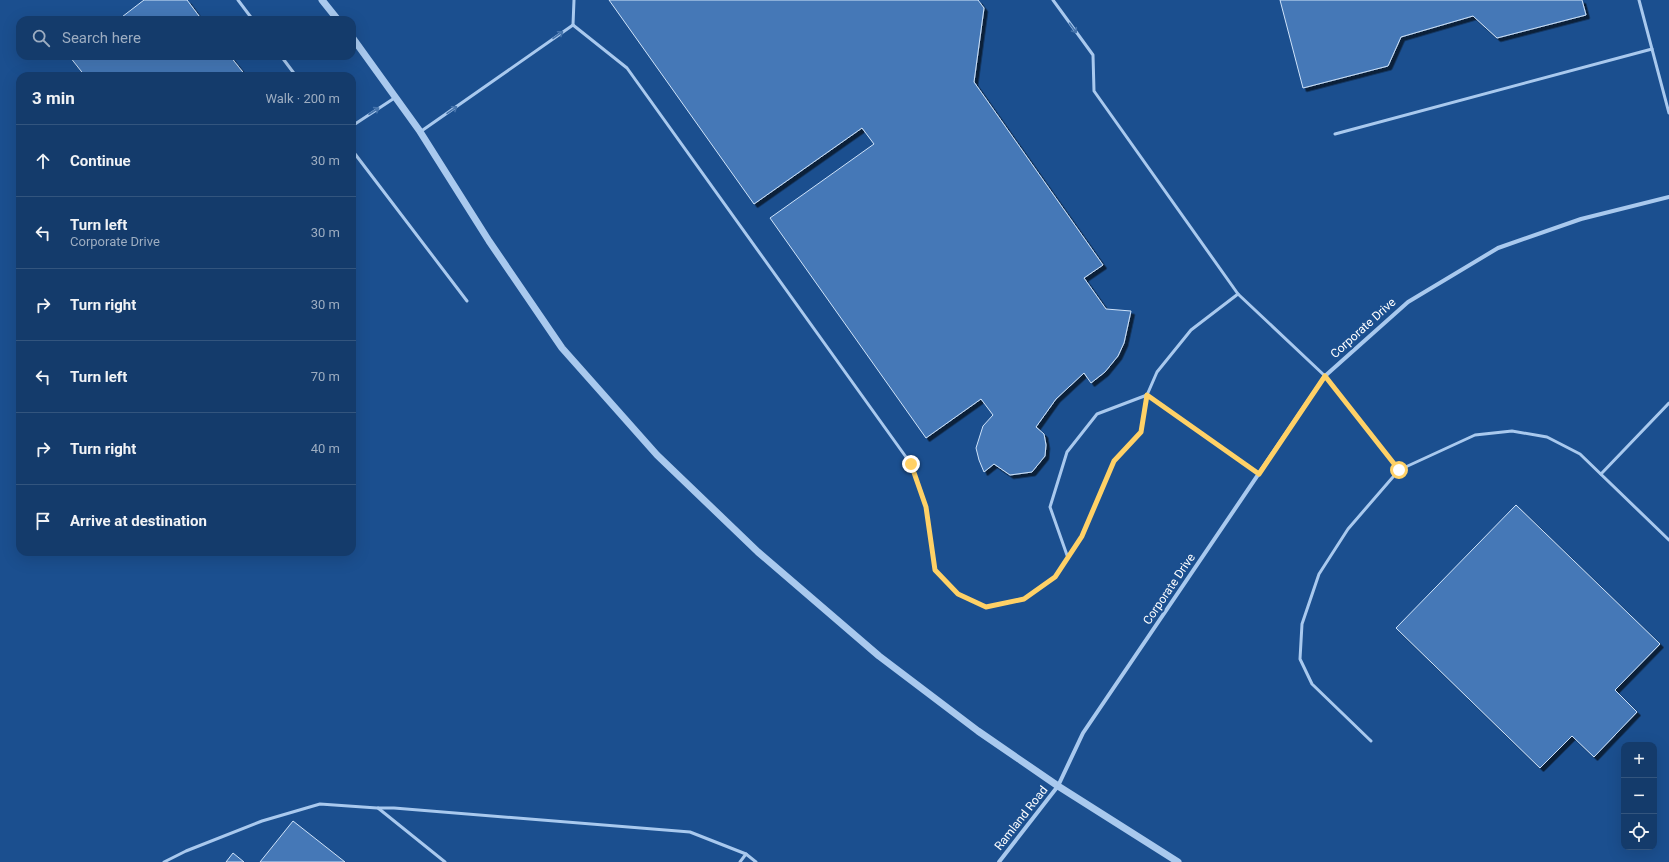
<!DOCTYPE html>
<meta charset="utf-8">
<style>
:root{--surface:#143b6b;--page:#1d4271;--text:#f1f3f6;--muted:#9dadc1;--line:#33557e}
body{margin:0;font-family:Roboto,sans-serif;background:var(--page);color:var(--text)}
.controls{position:absolute;right:12px;bottom:12px;display:grid;overflow:hidden;border-radius:8px;box-shadow:0 4px 16px #0002}
.controls button{width:36px;height:36px;display:grid;place-items:center;padding:0;border:0;border-bottom:1px solid var(--line);background:var(--surface);color:var(--text);font:20px sans-serif}
.stop{position:absolute;width:12px;height:12px;margin:-9px;border:3px solid #ffd166;border-radius:50%;background:#fff}
.stop.end{background:#ffd166;border-color:#fff;box-shadow:0 1px 4px #0008}
.list{margin:0;padding:0;list-style:none}
h2{display:flex;justify-content:space-between;align-items:center;height:52px;margin:0;padding:0 16px;font-size:17px}
h2 small{font-size:13px;font-weight:400;color:var(--muted)}
.list li{display:grid;grid-template-columns:26px 1fr auto;gap:12px;align-items:center;box-sizing:border-box;height:72px;padding:0 16px;border-top:1px solid var(--line)}
.list b{display:block;font-size:15px;white-space:nowrap}
.list p{margin:0;font-size:13px;white-space:nowrap;color:var(--muted)}
.list em{font-size:13px;font-style:normal;color:var(--muted)}
.icon{flex:none;width:22px;height:22px;fill:none;stroke:currentColor;stroke-width:2;stroke-linecap:round;stroke-linejoin:round}
.map{position:relative;flex:none;width:1669px;height:862px;overflow:hidden}
.search{position:absolute;background:var(--surface);box-shadow:0 4px 16px #0002;left:16px;top:16px;width:340px;height:44px;display:flex;align-items:center;gap:10px;box-sizing:border-box;padding:0 14px;border-radius:12px;color:var(--muted);font-size:15px}
.panel{position:absolute;background:var(--surface);box-shadow:0 4px 16px #0002;left:16px;top:72px;width:340px;height:484px;border-radius:12px}
.map>svg:first-child{display:block}
</style>
<div class="map">
<svg width="1669" height="862" viewBox="0 0 1669 862">
<defs>
<filter id="shadow"><feDropShadow dx="3.5" dy="3.5" stdDeviation="0" flood-color="#0009"/></filter>
</defs>
<rect width="100%" height="100%" fill="#1b4f8f"/>
<g fill="#4478b7" stroke="#cfe3fa" filter="url(#shadow)">
<polygon points="144,0 187,0 202,20 118,20"/>
<polygon points="609,0 978,0 984,8 974,82 1103,265 1084,278 1106,309 1131,311 1124,343 1118,356 1105,372 1091,383 1084,373 1056,399 1036,427 1044,434 1046,445 1045,456 1032,472 1010,475 994,464 984,472 979,460 976,448 983,426 993,415 981,399 926,438 770,218 874,144 862,128 754,204"/>
<polygon points="1280,0 1582,0 1586,15 1497,38 1473,16 1401,37 1388,66 1303,88"/>
<polygon points="72,56 230,56 246,76 85,76 70,57"/>
<polygon points="1516,505 1660,644 1615,690 1637,712 1594,757 1572,736 1540,768 1396,628"/>
<polygon points="293,821 345,862 260,862"/>
<polygon points="233,853 244,862 226,862"/>
</g>
<g fill="none" stroke-linecap="round" stroke-linejoin="round">
<g stroke="#a9c9ee" stroke-width="3">
<polyline points="238,0 253,20"/>
<polyline points="1053,0 1093,55 1094,91 1238,294 1325,376 1399,470 1475,435 1512,431 1547,437 1580,454 1669,540"/>
<polyline points="1639,0 1669,113"/>
<polyline points="573,25 627,68 911,464 926,507 935,570 958,594 986,607 1024,599 1055,577 1082,536 1114,461 1141,432 1147,395 1259,474"/>
<polyline points="573,25 574,0"/>
<polyline points="281,56 296,76"/>
<polyline points="352,126 396,97"/>
<polyline points="420,132 573,25"/>
<polyline points="1335,134 1652,49"/>
<polyline points="352,150 467,301"/>
<polyline points="1601,474 1669,403"/>
<polyline points="1068,558 1050,507 1067,452 1097,414 1147,395 1157,372 1191,330 1238,294"/>
<polyline points="1371,741 1312,684 1300,659 1302,624 1319,574 1348,529 1399,470"/>
<polyline points="378,808 445,862"/>
<polyline points="164,862 186,851 262,821 320,804 377,808 394,808 690,832 746,854"/>
<polyline points="740,862 746,854 756,862"/>
</g>
<polyline stroke="#a9c9ee" stroke-width="4" points="999,862 1058,786 1083,733 1325,376 1408,302 1498,248 1581,219 1669,197"/>
<g stroke="#a9c9ee" stroke-width="7">
<polyline points="322,0 338,20"/>
<polyline points="352,37 419,130 489,241 562,348 657,455 758,552 879,656 978,731 1058,786 1178,862"/>
</g>
</g>
<defs><path id="oneway-shaft" d="M-6 0H5M1.5-3L5.5 0L1.5 3" fill="none" stroke-width="1.6" stroke-linecap="round" stroke-linejoin="round"/></defs>
<g stroke="#4674ac">
<use href="#oneway-shaft" transform="translate(1073 28) rotate(54)"/>
<use href="#oneway-shaft" transform="translate(558 35) rotate(-35)"/>
<use href="#oneway-shaft" transform="translate(452 110) rotate(-35)"/>
<use href="#oneway-shaft" transform="translate(374 111) rotate(-33)"/>
</g>
<g fill="none" stroke-linecap="round" stroke-linejoin="round">
<polyline stroke="#ffd166" stroke-width="5" points="911,464 926,507 935,570 958,594 986,607 1024,599 1055,577 1082,536 1114,461 1141,432 1147,395 1259,474 1325,376 1399,470"/>
</g>
<g text-anchor="middle" stroke-width="4" stroke-linejoin="round" paint-order="stroke">
<g font-size="12" fill="#fff" stroke="#1b4f8f">
<text transform="translate(1363 328) rotate(-42)" y="4">Corporate Drive</text>
<text transform="translate(1169 589) rotate(-56)" y="4">Corporate Drive</text>
<text transform="translate(1021 818) rotate(-52)" y="4">Ramland Road</text>
</g>
</g>
</svg>
<div class="controls">
<button>+</button>
<button>−</button>
<button><svg class="icon" aria-label="locate" viewBox="0 0 24 24"><circle cx="12" cy="12" r="6"/><path d="M12 2v4M12 18v4M2 12h4M18 12h4"/></svg></button>
</div>
<div class="stop" style="left:1399px;top:470px"></div>
<div class="stop end" style="left:911px;top:464px"></div>
<div class="search"><svg class="icon" aria-label="search" viewBox="0 0 24 24"><circle cx="10" cy="10" r="6"/><path d="M15 15l6 6"/></svg>Search here</div>
<section class="panel">
<h2>3 min<small>Walk · 200 m</small></h2>
<ul class="list">
<li><svg class="icon" aria-label="ahead" viewBox="0 0 24 24"><path d="M12 20V5M6 11l6-6 6 6"/></svg><div><b>Continue</b></div><em>30 m</em></li>
<li><svg class="icon" aria-label="left" viewBox="0 0 24 24"><path d="M17 20v-9H6M10 6l-5 5 5 5"/></svg><div><b>Turn left</b><p>Corporate Drive</p></div><em>30 m</em></li>
<li><svg class="icon" aria-label="right" viewBox="0 0 24 24"><path d="M7 20v-9h11M14 6l5 5-5 5"/></svg><div><b>Turn right</b></div><em>30 m</em></li>
<li><svg class="icon" aria-label="left" viewBox="0 0 24 24"><path d="M17 20v-9H6M10 6l-5 5 5 5"/></svg><div><b>Turn left</b></div><em>70 m</em></li>
<li><svg class="icon" aria-label="right" viewBox="0 0 24 24"><path d="M7 20v-9h11M14 6l5 5-5 5"/></svg><div><b>Turn right</b></div><em>40 m</em></li>
<li><svg class="icon" aria-label="arrive" viewBox="0 0 24 24"><path d="M6 21V4h12l-3 4 3 4H6"/></svg><div><b>Arrive at destination</b></div></li>
</ul>
</section>
</div>
